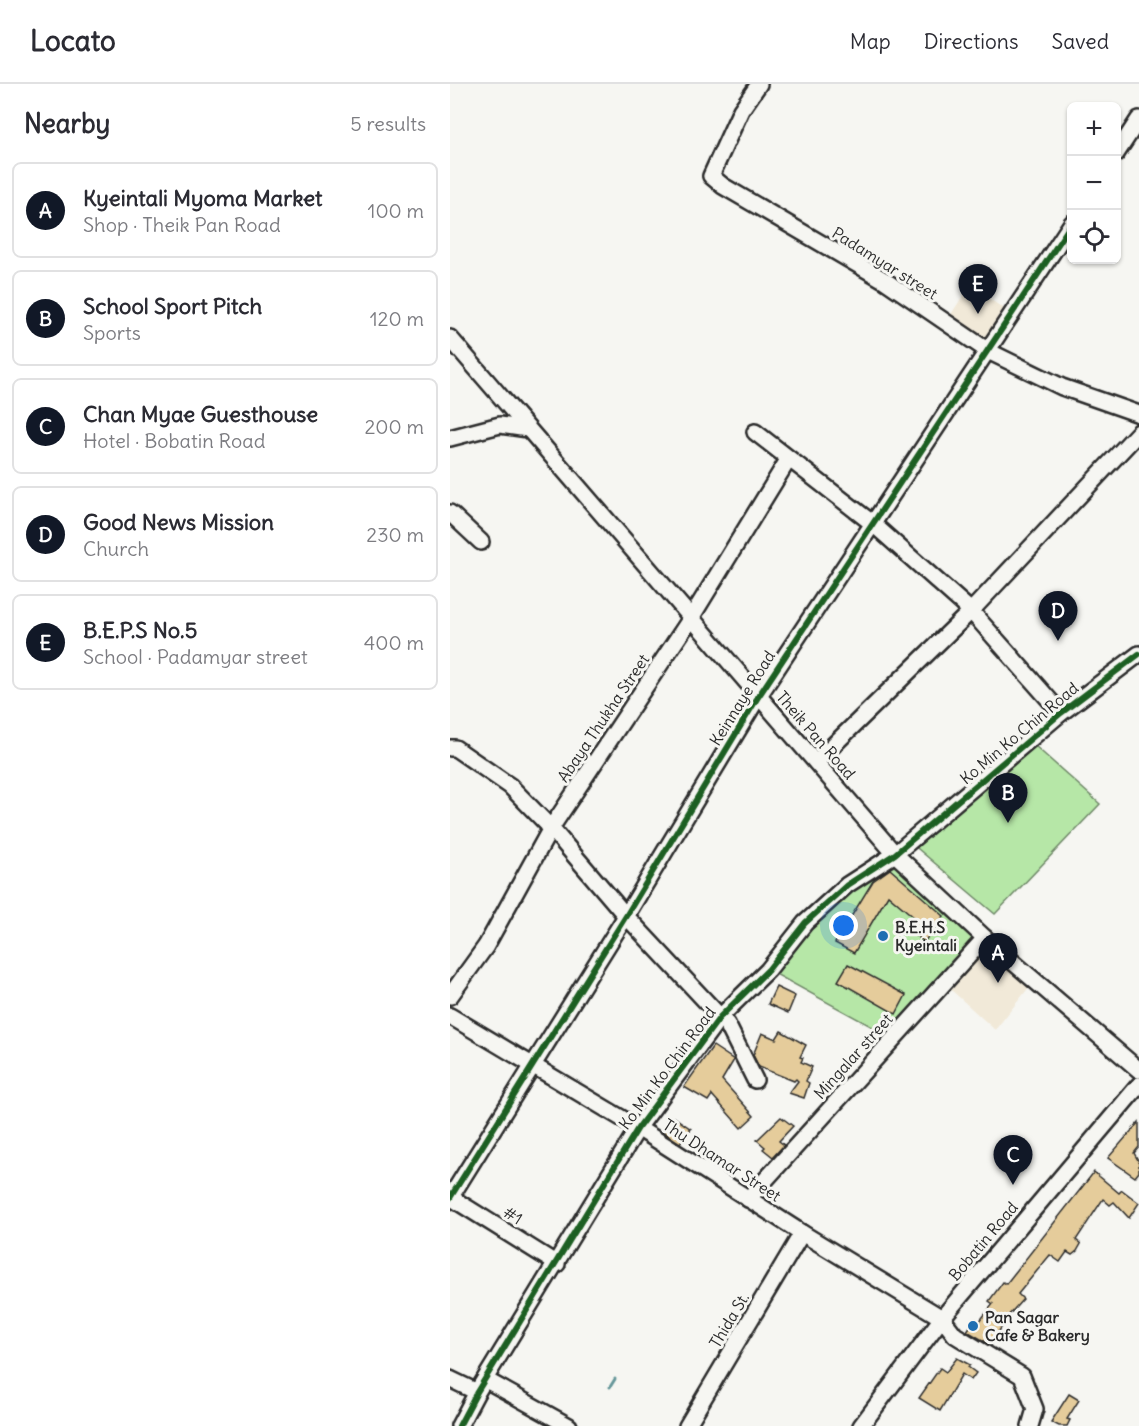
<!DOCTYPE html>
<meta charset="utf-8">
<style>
:root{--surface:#fff;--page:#f7f7f7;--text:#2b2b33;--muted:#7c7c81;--line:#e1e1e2;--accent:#111827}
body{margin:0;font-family:Delius,sans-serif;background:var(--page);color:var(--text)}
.controls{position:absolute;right:18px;top:18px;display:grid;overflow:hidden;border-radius:9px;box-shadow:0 2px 4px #0004}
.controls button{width:54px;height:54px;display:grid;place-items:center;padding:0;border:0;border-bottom:2px solid var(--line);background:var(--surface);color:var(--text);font:30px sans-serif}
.you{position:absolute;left:394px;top:842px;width:21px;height:21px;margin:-15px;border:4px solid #fff;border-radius:50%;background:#1a73e8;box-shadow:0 0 0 9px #1a73e833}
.badge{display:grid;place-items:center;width:39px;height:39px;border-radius:50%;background:var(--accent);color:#fff;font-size:20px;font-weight:700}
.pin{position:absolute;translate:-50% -50px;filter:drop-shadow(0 2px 3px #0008)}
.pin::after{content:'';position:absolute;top:32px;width:21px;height:18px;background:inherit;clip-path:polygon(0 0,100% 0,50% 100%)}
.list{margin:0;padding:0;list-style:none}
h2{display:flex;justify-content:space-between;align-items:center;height:78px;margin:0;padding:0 24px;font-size:26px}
h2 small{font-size:20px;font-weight:400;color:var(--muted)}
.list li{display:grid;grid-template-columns:39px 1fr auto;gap:18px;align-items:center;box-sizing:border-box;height:96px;margin:0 12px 12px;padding:0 12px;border:2px solid var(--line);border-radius:9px}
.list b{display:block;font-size:22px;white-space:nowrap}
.list p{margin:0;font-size:20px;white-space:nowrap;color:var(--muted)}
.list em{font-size:20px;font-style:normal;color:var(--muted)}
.icon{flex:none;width:33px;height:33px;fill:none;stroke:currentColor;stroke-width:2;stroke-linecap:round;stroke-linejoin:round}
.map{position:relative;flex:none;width:689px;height:1342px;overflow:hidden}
header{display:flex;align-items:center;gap:36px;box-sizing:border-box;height:84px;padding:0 30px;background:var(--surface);border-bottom:2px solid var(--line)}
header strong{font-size:28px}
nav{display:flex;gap:33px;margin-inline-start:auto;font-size:21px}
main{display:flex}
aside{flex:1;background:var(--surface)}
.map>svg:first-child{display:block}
</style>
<header>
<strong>Locato</strong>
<nav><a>Map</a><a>Directions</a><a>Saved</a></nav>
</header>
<main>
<aside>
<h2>Nearby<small>5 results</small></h2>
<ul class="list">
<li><span class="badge">A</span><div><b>Kyeintali Myoma Market</b><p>Shop · Theik Pan Road</p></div><em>100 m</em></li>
<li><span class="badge">B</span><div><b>School Sport Pitch</b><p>Sports</p></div><em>120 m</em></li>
<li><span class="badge">C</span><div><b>Chan Myae Guesthouse</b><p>Hotel · Bobatin Road</p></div><em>200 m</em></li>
<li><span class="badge">D</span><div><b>Good News Mission</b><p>Church</p></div><em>230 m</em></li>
<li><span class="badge">E</span><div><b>B.E.P.S No.5</b><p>School · Padamyar street</p></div><em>400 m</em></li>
</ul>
</aside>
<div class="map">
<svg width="689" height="1342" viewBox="0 0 689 1342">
<rect width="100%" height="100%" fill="#f6f6f2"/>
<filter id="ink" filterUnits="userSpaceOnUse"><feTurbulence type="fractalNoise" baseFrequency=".0167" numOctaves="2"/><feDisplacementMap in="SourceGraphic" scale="12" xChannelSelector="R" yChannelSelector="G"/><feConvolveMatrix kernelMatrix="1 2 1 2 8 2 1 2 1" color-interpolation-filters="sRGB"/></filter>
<g filter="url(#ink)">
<g fill="#f1e9d8">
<polygon points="519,202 558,227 538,259 500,232"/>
<polygon points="540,857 584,897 545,946 498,903"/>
</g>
<g fill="#b6e7a7" stroke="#708969" stroke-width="1.5">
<polygon points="584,661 650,720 545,830 461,759"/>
<polygon points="437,769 529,850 439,952 320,887 355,839"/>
</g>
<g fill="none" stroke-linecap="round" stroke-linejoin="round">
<polyline stroke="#659699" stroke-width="3" points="160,1303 165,1295"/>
</g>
<g fill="#e5cc9b" stroke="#2b2b2b" stroke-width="1.5">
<polygon points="440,785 494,832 474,858 457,844 465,834 438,811 404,869 385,859 423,797"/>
<polygon points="398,880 456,911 446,930 388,897"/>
<polygon points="326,903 345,912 338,929 318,920"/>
<polygon points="331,947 356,961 350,973 353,974 351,978 362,983 356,997 359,999 354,1014 339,1009 348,997 346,995 344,997 309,983 303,971 312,949 326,955"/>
<polygon points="263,962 284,976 272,996 304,1032 291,1044 262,1011 258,1017 234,1003"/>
<polygon points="224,1033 241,1045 230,1059 213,1048"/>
<polygon points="331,1033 343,1042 329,1057 334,1061 323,1073 313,1065 315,1063 307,1056"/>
<polygon points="689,1038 689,1063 684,1069 689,1078 689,1088 685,1093 658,1074"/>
<polygon points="644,1088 669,1109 672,1106 689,1119 679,1134 664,1118 660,1121 653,1115 626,1156 631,1160 627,1167 622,1171 617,1168 610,1178 600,1171 568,1210 573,1215 558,1232 541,1261 517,1247 525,1235 529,1238 543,1220 539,1217 553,1198 556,1200"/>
<polygon points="507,1274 520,1281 518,1283 526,1289 521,1296 512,1290 490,1327 469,1314 490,1284 496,1288"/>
<polygon points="619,1310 629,1316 617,1335 620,1336 617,1342 609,1342 601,1338"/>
</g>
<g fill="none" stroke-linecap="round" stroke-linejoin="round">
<defs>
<g id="minor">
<polyline points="309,0 291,26 261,92 273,102 434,196 538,267 612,303 689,330"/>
<polyline points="666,70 689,35"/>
<polyline points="0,254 445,770 535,854 689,986"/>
<polyline points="305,348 422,439 521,527 611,629"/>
<polyline points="0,354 50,341 78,345"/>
<polyline points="0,429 31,458"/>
<polyline points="0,664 5,664 60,702 101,744 176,832 277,940 305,996"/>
<polyline points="366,678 521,527 689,348"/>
<polyline points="0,912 36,862 101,744 241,534 338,376"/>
<polyline points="0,932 188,1044 352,1149 492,1234 505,1251 572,1292 585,1325 580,1342"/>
<polyline points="0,1113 107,1180"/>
<polyline points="0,1114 176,832 308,613 622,139"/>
<polyline points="298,1115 535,854"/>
<polyline points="0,1295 27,1308"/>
<polyline points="36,1296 119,1342"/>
<polyline points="9,1342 27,1308 188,1044 270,933 318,886 355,839 397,801 445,770 611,629 689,570"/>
<polyline points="237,1342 352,1149"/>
<polyline points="411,1342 492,1234 689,1001"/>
</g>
</defs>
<use href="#minor" stroke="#2b2b2b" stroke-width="20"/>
<use href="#minor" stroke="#f6f6f2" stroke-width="15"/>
<defs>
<g id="cycleway">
<polyline points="0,1114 176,832 308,613 622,139"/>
<polyline points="9,1342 27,1308 188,1044 270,933 318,886 355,839 397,801 445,770 611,629 689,570"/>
</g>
</defs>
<use href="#cycleway" stroke="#f6f6f2" stroke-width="10"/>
<use href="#cycleway" stroke="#1b5e20" stroke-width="6"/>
</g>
</g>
<g fill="#1f6fb2" stroke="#f6f6f2" stroke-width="2">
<circle cx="433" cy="852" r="6"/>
<circle cx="523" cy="1242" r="6"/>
</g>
<g text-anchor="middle" stroke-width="6" stroke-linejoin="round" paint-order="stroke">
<g font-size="16" fill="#2b2b2b" stroke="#f6f6f2">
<text transform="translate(435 179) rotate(32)" y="6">Padamyar street</text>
<text transform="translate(292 614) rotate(-58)" y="6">Keinnaye Road</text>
<text transform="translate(153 634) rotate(-56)" y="6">Abaya Thukha Street</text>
<text transform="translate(569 649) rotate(-40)" y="6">Ko Min Ko Chin Road</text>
<text transform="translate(366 651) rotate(49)" y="6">Theik Pan Road</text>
<text transform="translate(403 972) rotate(-48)" y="6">Mingalar street</text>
<text transform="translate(217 984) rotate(-53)" y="6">Ko Min Ko Chin Road</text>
<text transform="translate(272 1076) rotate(33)" y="6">Thu Dhamar Street</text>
<text transform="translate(63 1131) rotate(32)" y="6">#1</text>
<text transform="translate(533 1157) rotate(-50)" y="6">Bobatin Road</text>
<text transform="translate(279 1236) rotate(-59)" y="6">Thida St.</text>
</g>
<g font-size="16" font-weight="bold" fill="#2b2b2b" stroke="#f6f6f2" text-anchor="start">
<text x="445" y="849">B.E.H.S<tspan x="445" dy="18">Kyeintali</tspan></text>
<text x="535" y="1239">Pan Sagar<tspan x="535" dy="18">Cafe &amp; Bakery</tspan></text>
</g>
</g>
</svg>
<div class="controls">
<button>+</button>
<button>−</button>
<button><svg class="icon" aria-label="locate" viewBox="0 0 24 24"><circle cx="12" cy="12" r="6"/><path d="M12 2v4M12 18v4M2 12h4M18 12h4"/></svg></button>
</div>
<div class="you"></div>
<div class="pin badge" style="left:548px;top:899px">A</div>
<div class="pin badge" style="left:558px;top:739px">B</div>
<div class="pin badge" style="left:563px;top:1101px">C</div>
<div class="pin badge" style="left:608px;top:557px">D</div>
<div class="pin badge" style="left:528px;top:230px">E</div>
</div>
</main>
